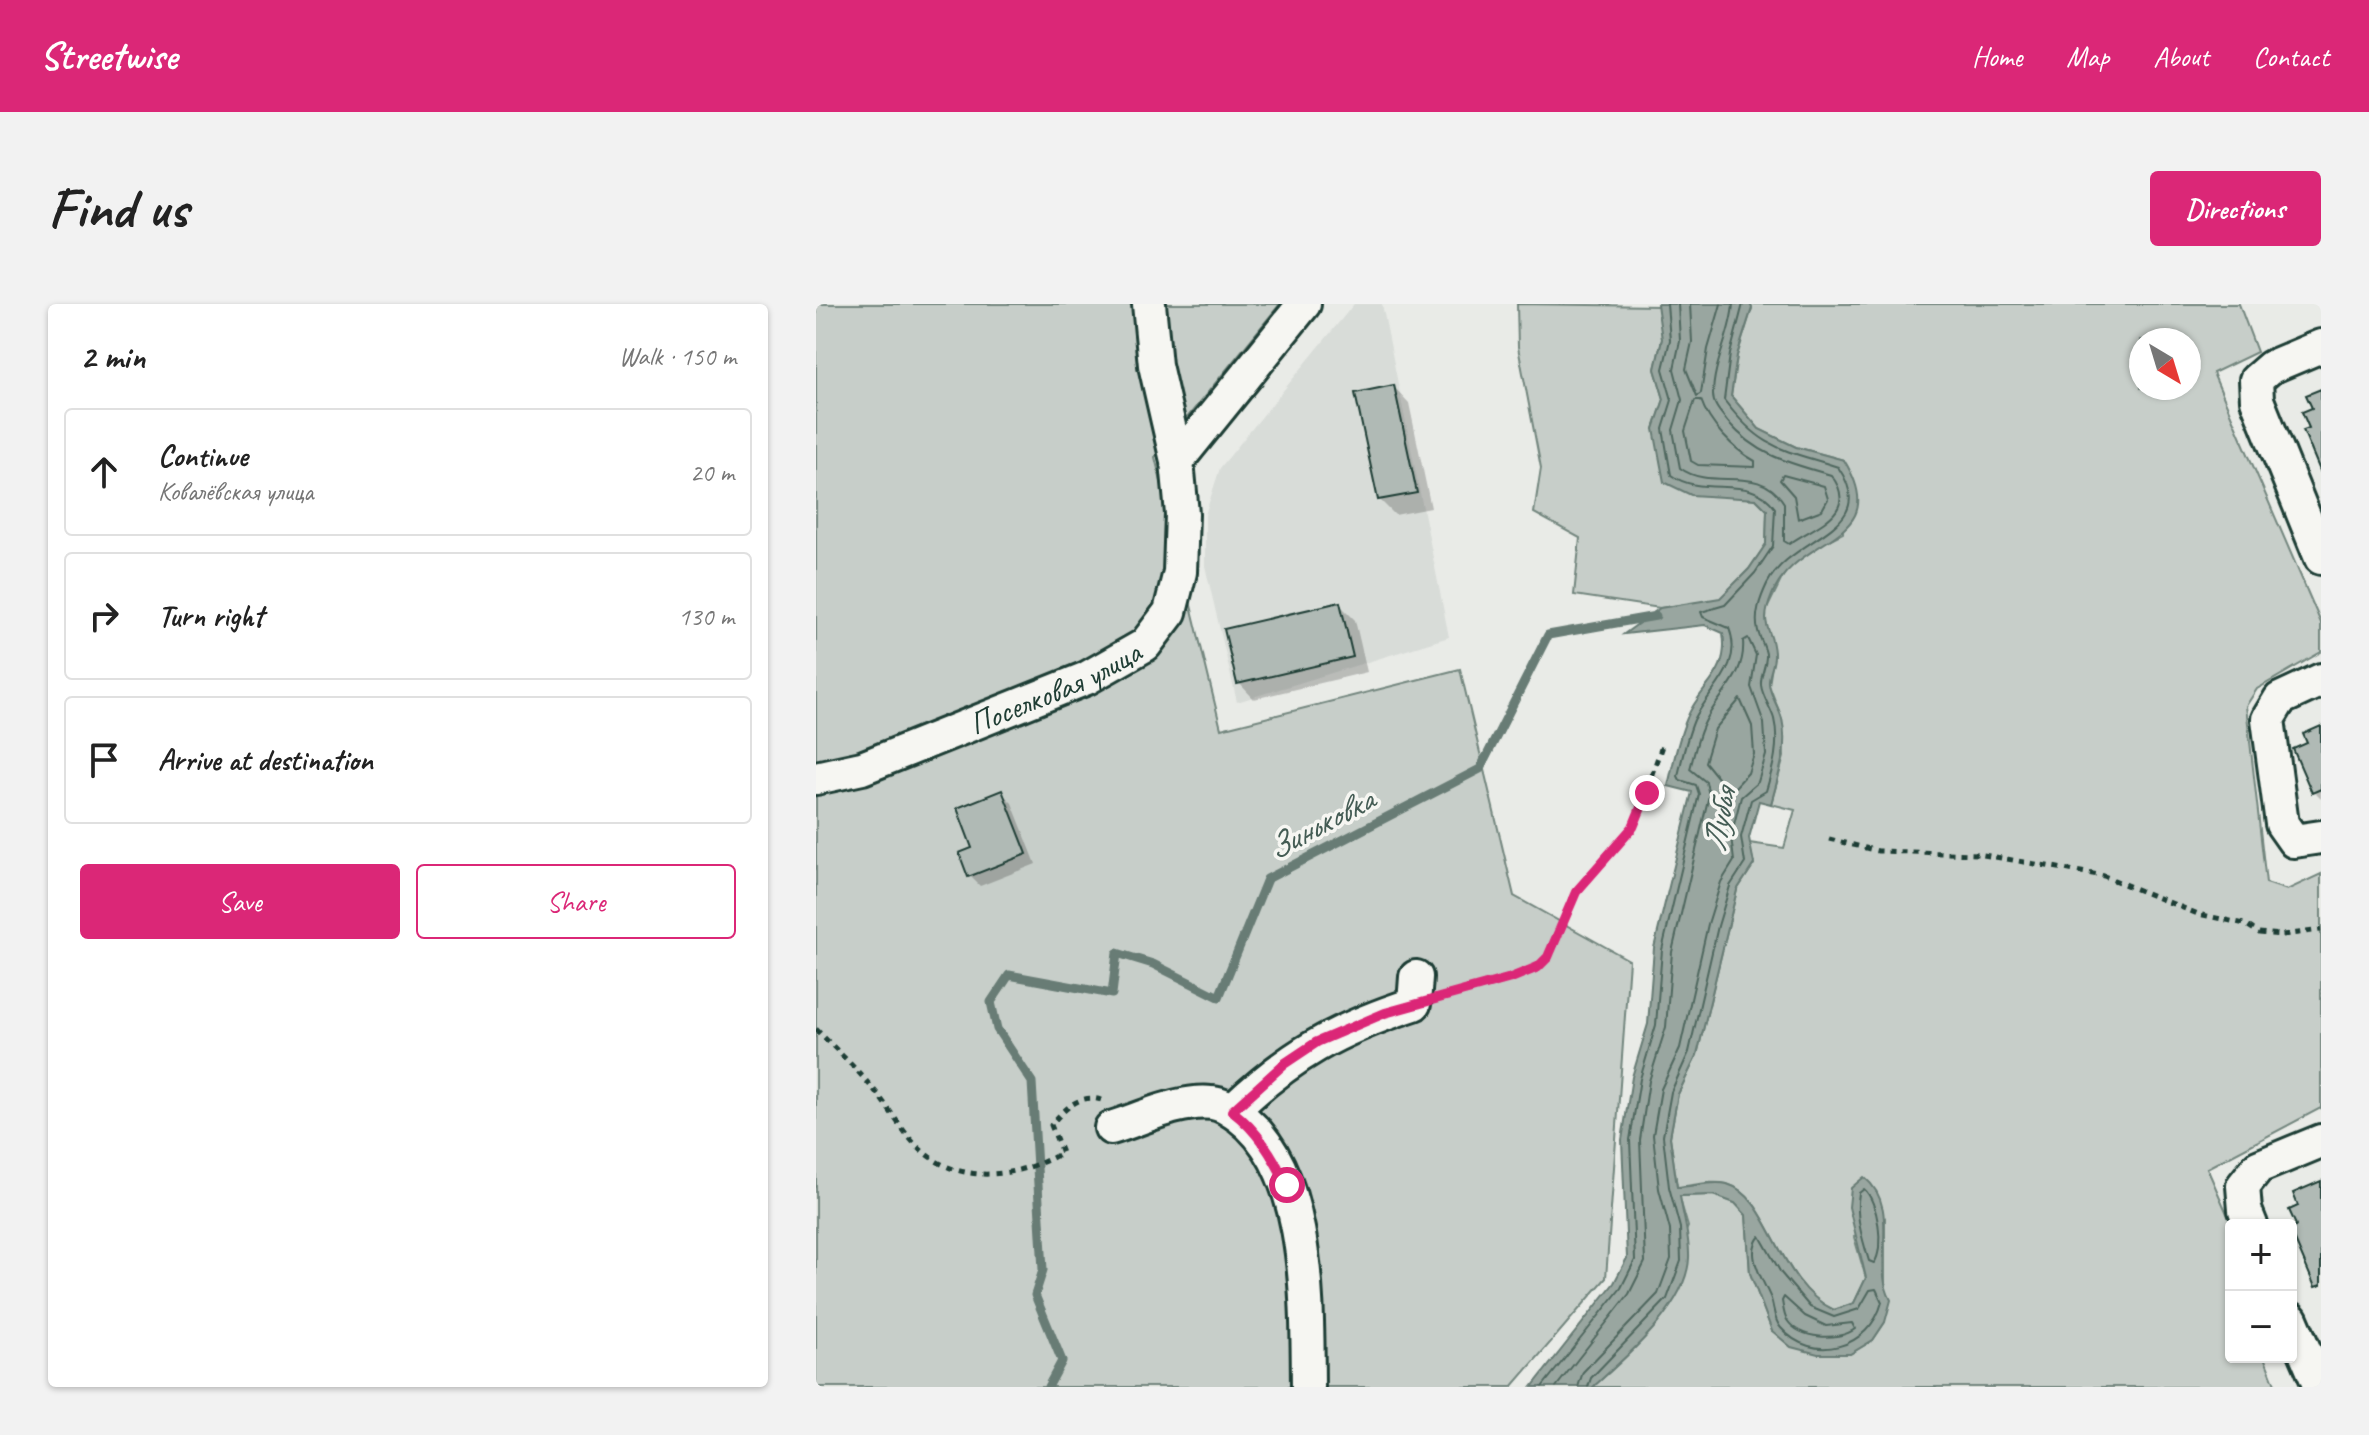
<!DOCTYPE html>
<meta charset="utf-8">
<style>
:root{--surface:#fff;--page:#f2f2f2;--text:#222;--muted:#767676;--line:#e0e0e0;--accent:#db2777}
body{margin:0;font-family:Caveat,sans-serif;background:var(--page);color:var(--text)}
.controls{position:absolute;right:24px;bottom:24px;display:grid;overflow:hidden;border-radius:8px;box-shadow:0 2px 6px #0004}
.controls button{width:72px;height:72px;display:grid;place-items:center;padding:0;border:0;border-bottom:2px solid var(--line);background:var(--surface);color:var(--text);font:40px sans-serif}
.compass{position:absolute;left:1313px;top:24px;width:72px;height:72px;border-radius:50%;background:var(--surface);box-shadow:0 2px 6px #0004;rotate:142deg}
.stop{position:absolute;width:24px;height:24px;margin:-18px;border:6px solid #db2777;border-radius:50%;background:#fff}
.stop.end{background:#db2777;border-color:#fff;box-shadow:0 2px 8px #0008}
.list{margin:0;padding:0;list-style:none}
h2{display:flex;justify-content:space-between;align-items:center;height:104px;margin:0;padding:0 32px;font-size:34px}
h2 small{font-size:26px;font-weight:400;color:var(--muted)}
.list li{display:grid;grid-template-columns:52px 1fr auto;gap:24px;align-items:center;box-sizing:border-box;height:128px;margin:0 16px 16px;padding:0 16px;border:2px solid var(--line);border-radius:8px}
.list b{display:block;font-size:30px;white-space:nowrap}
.list p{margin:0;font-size:26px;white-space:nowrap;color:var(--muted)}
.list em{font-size:26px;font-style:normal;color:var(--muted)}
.actions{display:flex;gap:16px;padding:24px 32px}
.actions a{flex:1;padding:18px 0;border:2px solid var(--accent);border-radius:8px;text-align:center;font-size:28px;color:var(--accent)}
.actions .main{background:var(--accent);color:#fff}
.icon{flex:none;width:44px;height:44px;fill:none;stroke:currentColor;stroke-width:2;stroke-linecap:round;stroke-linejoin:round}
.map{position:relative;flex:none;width:1505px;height:1083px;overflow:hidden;border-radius:8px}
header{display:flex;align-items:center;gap:48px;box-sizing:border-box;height:112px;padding:0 40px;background:var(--accent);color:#fff}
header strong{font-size:38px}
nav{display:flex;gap:44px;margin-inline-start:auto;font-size:28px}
.intro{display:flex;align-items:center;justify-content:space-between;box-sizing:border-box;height:192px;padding:0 48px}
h1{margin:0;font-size:56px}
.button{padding:20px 36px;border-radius:8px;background:var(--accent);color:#fff;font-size:28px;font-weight:700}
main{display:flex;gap:48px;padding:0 48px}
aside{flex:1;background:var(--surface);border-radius:8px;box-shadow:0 2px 6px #0004}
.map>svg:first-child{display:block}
</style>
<header>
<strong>Streetwise</strong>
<nav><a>Home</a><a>Map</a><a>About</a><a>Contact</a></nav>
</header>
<div class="intro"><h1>Find us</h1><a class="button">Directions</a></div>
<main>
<aside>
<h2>2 min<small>Walk · 150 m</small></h2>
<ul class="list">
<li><svg class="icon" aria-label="ahead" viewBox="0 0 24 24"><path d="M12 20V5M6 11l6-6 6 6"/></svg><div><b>Continue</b><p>Ковалёвская улица</p></div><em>20 m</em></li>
<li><svg class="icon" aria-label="right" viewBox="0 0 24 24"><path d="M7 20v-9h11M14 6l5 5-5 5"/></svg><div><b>Turn right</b></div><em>130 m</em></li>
<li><svg class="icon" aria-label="arrive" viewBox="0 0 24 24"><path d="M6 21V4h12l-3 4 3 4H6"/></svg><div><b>Arrive at destination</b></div></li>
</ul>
<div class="actions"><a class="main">Save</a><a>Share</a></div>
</aside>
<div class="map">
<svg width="1505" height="1083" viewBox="0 0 1505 1083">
<rect width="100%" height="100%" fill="#e9ebe7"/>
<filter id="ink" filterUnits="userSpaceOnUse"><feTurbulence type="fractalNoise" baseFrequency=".0125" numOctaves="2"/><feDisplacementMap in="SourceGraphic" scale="16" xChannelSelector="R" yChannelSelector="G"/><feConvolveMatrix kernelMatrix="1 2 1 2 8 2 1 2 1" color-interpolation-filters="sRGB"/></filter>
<g filter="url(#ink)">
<polygon fill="#d8dcd8" points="538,0 566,0 633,333 421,398 389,262 389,211 404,164"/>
<g fill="#c7cec9" stroke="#73867e" stroke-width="2" fill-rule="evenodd">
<polygon points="0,0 464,0 339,153 405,425 644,365 698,592 813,656 790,974 696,1083 0,1083"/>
<polygon points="701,0 844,2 846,35 839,65 848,95 838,125 917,191 940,195 951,206 950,240 933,265 904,295 844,304 758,291 764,234 718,209 725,164 702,43"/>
<path d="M934,0H1423L1441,48L1397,69L1505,319V348L1441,385L1430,402L1450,579L1471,586L1505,570V804L1391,864L1416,921L1415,1053H1448L1460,1083H777L808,1054L872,923L863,892L897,891L919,899L930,911L934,969L956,1027L1034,1050L1057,1036L1069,1018V914L1038,933L1050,974L1038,999L1018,1006C960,979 956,893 911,880C896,876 876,882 861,883L854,833L862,790L881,751L921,586L938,560L933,539L968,544L979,506L955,500L968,453L966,415L953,381L958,349L949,324V309L970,266L995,245L1027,229L1028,156L980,143L943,125L915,92L921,52L936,4ZM1325,36H1373V84H1325Z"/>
</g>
<path fill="#99a6a0" stroke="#687c75" stroke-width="2" d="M841,0H934L936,4L921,51L915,92L943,125L980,143L1028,156C1079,239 980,229 956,291C942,325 957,322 958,350C959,360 952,370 953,380C954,392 963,403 966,415C973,444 962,472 955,500L943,497L933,534L938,560L921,586L881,751L862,790L854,833L861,883C876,883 896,876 911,880C956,893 960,979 1018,1006L1038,999L1050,974L1033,903L1035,884L1048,873C1087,905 1054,959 1075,996L1069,1018L1057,1036L1034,1050H1002L975,1043L956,1027L934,969L930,911L919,899L897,891L864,892C867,913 874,933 873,954C871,1002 810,1053 777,1083H716L798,979L811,954L806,836L816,773L832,720L838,644L876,488L852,482C857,459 862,435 871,414C884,381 914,371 907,329L889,321L808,330L844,304L904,294L933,265L950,240L951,206L940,195L875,191L848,178L838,125L848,95L839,65L846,35Z"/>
<g fill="#0003">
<polygon points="578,83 593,99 615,204 579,211 563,195"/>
<polygon points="523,300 539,316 551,368 438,395 423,379"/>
<polygon points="1505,424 1505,495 1498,488 1493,440"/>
<polygon points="186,489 196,499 220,560 164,582 154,572 159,545"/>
</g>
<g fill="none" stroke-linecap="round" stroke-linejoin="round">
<g stroke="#50675f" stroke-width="2">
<path d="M862,0L864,37L858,65L866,96L857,126L864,164C896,188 943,158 968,199V237L973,240C997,222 1045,210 1015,171C973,159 942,152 912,118C906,110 897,102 897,91C897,59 915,31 917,0"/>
<polyline points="874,0 876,38 870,65 881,92 885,89 892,45 905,0"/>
<path d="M879,96H885C893,120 917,145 939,157V163L882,161L875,157L869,127Z"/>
<polygon points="967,171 1008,182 1012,195 1006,206 982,215 978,192 964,176"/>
<polygon points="924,395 936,422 938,450 932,469 909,494 902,474 889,458 899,425"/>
<path d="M1048,885C1062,897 1069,944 1058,959L1053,957C1046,934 1039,912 1043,889Z"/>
<path d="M944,932L965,969L994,1003L1018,1013L1043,1005L1054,986L1060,985L1066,998C1054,1044 997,1061 965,1024C958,1017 958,1004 955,995C948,977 928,950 944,932Z"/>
<path d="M968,993L989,1012L1010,1022L1036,1019L1039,1025C1023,1037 984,1036 971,1016C968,1012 967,1002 966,997Z"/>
<path d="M726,1083L805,984L819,956L814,836L824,775L840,721L846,646L883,490L880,481L864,476L862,472C866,454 871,433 878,416C893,385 928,363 913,324L887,313L885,308L909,301L939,269L957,242L959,204C935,168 888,195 855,171L847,125L856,96L847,65L854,36L851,0"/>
<path d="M740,1083L813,990L829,958L824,836L833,777L850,723L856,648L893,491L890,478L874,465C878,451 881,435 887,422C900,391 930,375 927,337L932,334L940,351L935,383L948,419L950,451L942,478L925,493L915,532L918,557L905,578L892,620L864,744L845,785L837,831L843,885L854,926L855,955L842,990L767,1068L762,1083"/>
<path d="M772,1083L775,1074L851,995L865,957L864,924L853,883L847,832L855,788L873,748L902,622L914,582L929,559L925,533L935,496L950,487C957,464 964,439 958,415C955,404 946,392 945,381C944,371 951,360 950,350C949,343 944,335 942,327C938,311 944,295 951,280C976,230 1066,227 1022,163C966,145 946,146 908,96L914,50L927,0"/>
</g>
<polyline stroke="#687c75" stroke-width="9" points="232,1083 246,1057 219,991 227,966 216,778 181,725 175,698 193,671 296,690 301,649 337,660 403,693 451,575 664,465 732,331 840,312"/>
</g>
<g fill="#b0bab5" stroke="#1f3d34" stroke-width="2">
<polygon points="578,81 601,189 562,196 539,89"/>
<polygon points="1505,85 1505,169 1487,126 1493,124 1486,108 1496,104 1490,91"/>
<polygon points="524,298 537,353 421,380 408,325"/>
<polygon points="1505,422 1505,485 1496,489 1477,445 1491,439 1487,430"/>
<polygon points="186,486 211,550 152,573 143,549 156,544 141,504"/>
<polygon points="1505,877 1505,981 1499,983 1475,927 1480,921 1473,906 1482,902 1477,889"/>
</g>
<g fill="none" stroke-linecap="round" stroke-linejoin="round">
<defs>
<g id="minor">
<polyline points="1505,42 1455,63 1440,76 1441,96 1505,254"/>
<polyline points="361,157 488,0"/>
<polyline points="1505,376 1464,395 1452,415 1466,520 1478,537 1505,533"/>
<path id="s1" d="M0,474L46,464L271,374L329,341L354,308L364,268L366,210L361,157L339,61L333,0"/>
<path d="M416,807C474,751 521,725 598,700L600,673"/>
<path d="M295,824C325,815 365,795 396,799C407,800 414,806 423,812C495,865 491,1002 492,1083"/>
<polyline points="1435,921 1429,906 1427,882 1442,863 1505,837"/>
<polyline points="1475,1015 1504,1083"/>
</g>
</defs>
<use href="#minor" stroke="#1f3d34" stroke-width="38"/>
<g stroke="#1f3d34" stroke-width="5" stroke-dasharray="6 6" stroke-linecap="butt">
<polyline points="1013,535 1062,547 1162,550 1288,572 1382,610 1429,620 1443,629 1466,631 1505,626"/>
<polyline points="629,692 695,674 722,663 732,653 760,588 817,523 847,439"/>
<path d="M0,725C17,743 36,760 52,779C69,797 81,820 97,838C138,883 197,875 246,849L235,821C248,805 264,789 285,796"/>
</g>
<use href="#minor" stroke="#f6f6f2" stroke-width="32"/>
</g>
</g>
<g fill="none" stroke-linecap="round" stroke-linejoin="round" filter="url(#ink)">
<path stroke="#db2777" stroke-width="10" d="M471,881C457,852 442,827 416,807L468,760L501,738L569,709L695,674L722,663L732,653L760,588L817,523L831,489"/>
</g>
<g text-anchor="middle" stroke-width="7" stroke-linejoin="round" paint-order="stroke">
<g font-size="32" fill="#1f3d34" stroke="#f6f6f2">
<text dy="11" stroke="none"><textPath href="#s1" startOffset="256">Поселковая улица</textPath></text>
</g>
<g font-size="34" font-style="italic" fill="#445c54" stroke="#f6f6f2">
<text transform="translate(902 516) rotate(-80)" y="12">Лубья</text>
<text transform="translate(504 519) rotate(-28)" y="12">Зиньковка</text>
</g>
</g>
</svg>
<div class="controls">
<button>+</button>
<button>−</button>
</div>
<svg class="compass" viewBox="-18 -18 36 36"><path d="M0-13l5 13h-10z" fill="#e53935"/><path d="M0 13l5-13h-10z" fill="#767676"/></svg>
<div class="stop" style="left:471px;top:881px"></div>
<div class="stop end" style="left:831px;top:489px"></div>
</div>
</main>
